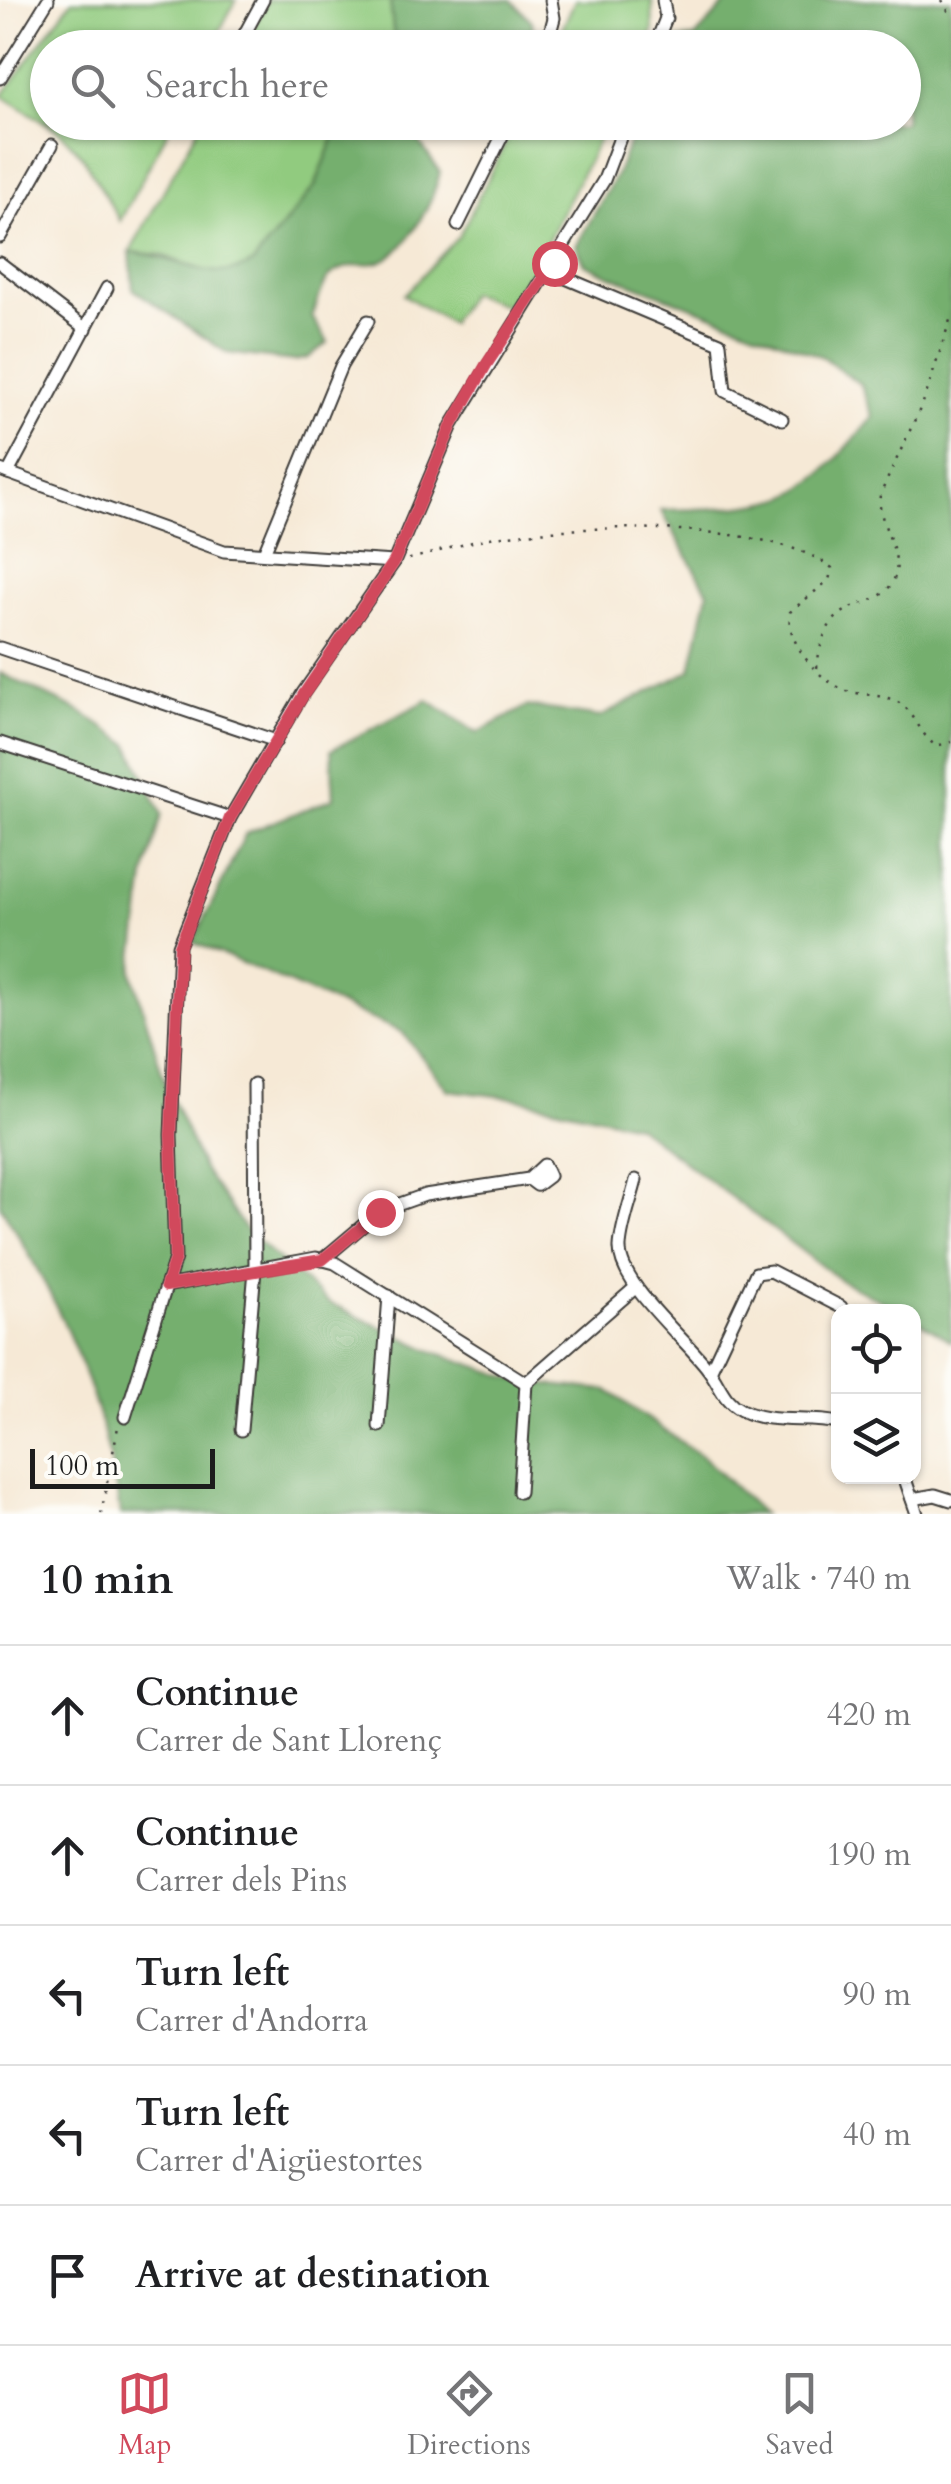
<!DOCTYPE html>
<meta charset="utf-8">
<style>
:root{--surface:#fff;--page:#f6f6f6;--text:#202124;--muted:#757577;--line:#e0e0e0;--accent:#d1495b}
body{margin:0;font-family:Cardo,serif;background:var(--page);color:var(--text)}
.controls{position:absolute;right:30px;bottom:30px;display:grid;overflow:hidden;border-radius:20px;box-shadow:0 2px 8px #0004}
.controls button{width:90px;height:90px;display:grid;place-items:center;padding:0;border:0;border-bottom:2px solid var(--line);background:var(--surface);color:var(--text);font:50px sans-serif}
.scale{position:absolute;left:30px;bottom:25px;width:185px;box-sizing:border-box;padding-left:10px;border:5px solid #1c1c1c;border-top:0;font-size:28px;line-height:35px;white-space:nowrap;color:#1c1c1c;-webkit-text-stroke:8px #fdfcf7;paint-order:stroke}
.stop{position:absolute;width:30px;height:30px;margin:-22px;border:8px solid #d1495b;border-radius:50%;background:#fff}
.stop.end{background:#d1495b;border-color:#fff;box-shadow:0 2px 10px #0008}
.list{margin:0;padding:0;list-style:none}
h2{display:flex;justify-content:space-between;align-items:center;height:130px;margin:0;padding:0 40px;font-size:42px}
h2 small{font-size:32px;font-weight:400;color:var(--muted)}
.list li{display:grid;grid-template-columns:65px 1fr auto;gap:30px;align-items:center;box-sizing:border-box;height:140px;padding:0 40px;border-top:2px solid var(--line)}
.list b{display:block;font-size:38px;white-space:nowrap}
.list p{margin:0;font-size:32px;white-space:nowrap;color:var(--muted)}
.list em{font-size:32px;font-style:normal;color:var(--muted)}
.icon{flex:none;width:55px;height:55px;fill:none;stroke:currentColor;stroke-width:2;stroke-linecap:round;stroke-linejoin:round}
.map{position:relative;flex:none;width:951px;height:1514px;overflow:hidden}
.search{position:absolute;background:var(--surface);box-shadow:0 2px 8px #0004;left:30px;right:30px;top:30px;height:110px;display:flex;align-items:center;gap:25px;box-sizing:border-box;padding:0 35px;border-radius:55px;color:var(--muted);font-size:38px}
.sheet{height:830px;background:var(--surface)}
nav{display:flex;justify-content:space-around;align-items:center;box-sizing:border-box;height:140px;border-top:2px solid var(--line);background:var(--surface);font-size:28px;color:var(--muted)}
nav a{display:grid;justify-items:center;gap:5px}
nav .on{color:var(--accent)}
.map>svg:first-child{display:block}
</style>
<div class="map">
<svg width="951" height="1514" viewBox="0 0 951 1514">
<rect width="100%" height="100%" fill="#fdfcf7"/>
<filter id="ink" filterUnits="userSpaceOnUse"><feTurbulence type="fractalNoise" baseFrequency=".01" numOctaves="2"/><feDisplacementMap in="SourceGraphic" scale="20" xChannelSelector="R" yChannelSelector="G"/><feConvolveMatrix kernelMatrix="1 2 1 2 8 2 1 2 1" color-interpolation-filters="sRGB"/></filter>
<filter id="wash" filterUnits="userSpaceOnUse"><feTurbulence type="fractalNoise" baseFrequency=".0048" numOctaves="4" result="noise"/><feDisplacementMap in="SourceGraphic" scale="40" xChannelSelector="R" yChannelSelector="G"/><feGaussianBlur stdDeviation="2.25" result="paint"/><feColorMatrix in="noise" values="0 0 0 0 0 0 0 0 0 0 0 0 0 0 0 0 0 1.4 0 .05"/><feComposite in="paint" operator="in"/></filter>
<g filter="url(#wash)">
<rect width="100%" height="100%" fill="#f6e9d6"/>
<g fill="#91cb7f" stroke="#56744e" stroke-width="2.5">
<polygon points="72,0 236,0 211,47 48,48 48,122 172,123 120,221 83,157 60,132 2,96"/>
<polygon points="268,0 390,0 395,47 242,48"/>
<polygon points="575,0 652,0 653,31 645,47 554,47"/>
<polygon points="201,123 340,123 315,186 253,263 240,271 213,274 161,255 130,252"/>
<polygon points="516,123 607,123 536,264 506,306 470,293 450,323 404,295 459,236"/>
</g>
<g fill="#74af6e" stroke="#486645" stroke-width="2.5">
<polygon points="390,0 511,0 532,21 535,45 395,47"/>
<path d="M729,0H951V1341L914,1318V1312L902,1311L840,1280L636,1125L514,1098L448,1090L402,1032L193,942L246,833L334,798L331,750L428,700L477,733L528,706L600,717L691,670L708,592L661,510C697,509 763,509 794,493C825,476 851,443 873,417L861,385L823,357L609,275L585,264L576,246L616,175L637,123L904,122V48L668,47L670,41L695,38Z"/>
<path d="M340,123H406L440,172C434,199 407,254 379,262C361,267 339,263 327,280C320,290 317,306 312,317L328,342L308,358L294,361L227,353L133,289L130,252C173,254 214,287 253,263L315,186Z"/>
<path d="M0,673L79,711L129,744L162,814L145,877L132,972L164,1079L202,1168L248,1233L329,1303L432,1351L526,1383L607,1390L704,1458L763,1514H120C105,1402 60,1301 0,1205Z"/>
</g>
</g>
<g filter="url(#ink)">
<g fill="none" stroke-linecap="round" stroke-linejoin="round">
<defs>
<g id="minor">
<polyline points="237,48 263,0"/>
<polyline points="546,48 554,18 551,0"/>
<polyline points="654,48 666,18 663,0"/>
<polyline points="0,78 48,0"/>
<polyline points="458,225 509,122"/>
<polyline points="0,237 52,145"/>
<polyline points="0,263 86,329"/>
<polyline points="549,271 720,343 725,391 782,419"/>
<polyline points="0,470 224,551 394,562"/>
<polyline points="8,473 107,288"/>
<polyline points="264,553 341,366 368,321"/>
<polyline points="0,648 276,741"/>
<polyline points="0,743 230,818"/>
<path d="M636,1180C631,1201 621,1226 620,1247C618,1284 687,1340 708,1369C720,1384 723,1401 741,1410C770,1425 807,1416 838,1423"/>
<polyline points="322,1260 380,1211 425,1195 529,1179 537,1185 549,1176 544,1165 529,1179"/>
<polyline points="166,1286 316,1258 335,1263 526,1383"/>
<polyline points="710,1371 756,1273 771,1271 841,1307"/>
<polyline points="526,1383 636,1287"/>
<polyline points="125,1417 175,1258 171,1135 179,946 230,818 303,693 394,562 452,425 604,180 626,122"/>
<polyline points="379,1426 389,1296"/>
<polyline points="241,1430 255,1270 254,1084"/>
<polyline points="904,1476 917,1514"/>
<polyline points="519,1492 526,1383"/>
<polyline points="912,1499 935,1495 951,1500"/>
</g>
</defs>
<use href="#minor" stroke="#3d3b38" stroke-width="15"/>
<g stroke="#3d3b38" stroke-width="2.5" stroke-dasharray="2.5 8" stroke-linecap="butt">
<polyline points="942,0 951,16"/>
<path d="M409,559C435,553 459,545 484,539C562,524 769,518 832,568L829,580L790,612C785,641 818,681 847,691C864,696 887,694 901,704C917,716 919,734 936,746L951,742"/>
<path d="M817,668C825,586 877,618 894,579C905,554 876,523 880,495L925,398L951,317"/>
<polyline points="101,1514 118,1427"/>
</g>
<use href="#minor" stroke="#fff" stroke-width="11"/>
</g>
</g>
<g fill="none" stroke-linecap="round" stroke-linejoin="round" filter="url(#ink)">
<polyline stroke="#d1495b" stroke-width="12" points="380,1212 322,1260 166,1286 175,1258 171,1135 180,946 230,818 304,694 394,562 452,425 486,365 554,263"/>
</g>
</svg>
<div class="controls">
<button><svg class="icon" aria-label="locate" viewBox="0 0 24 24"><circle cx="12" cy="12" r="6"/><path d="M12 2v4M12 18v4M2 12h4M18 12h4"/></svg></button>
<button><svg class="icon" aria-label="layers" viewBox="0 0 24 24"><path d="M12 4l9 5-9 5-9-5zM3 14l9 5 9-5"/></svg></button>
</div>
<div class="scale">100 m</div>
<div class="stop" style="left:554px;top:263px"></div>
<div class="stop end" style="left:380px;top:1212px"></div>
<div class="search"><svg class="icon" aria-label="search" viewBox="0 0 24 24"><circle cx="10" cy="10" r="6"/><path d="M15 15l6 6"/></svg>Search here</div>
</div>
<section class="sheet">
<h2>10 min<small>Walk · 740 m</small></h2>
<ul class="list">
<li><svg class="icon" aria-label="ahead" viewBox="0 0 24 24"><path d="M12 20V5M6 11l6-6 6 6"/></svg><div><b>Continue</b><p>Carrer de Sant Llorenç</p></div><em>420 m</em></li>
<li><svg class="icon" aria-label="ahead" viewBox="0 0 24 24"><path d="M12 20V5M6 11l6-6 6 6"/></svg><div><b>Continue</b><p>Carrer dels Pins</p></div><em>190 m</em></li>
<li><svg class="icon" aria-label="left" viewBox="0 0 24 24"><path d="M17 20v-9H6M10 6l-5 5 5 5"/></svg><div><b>Turn left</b><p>Carrer d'Andorra</p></div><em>90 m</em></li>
<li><svg class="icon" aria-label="left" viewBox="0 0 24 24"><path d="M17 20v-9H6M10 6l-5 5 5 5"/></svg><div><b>Turn left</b><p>Carrer d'Aigüestortes</p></div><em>40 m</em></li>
<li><svg class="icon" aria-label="arrive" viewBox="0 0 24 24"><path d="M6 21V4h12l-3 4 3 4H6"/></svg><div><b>Arrive at destination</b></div></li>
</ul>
</section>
<nav>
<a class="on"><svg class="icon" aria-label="map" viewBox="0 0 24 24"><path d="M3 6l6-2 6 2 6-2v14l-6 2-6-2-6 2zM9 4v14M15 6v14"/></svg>Map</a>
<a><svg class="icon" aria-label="directions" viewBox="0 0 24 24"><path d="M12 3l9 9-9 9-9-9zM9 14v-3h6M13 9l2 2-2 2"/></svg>Directions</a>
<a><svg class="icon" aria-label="saved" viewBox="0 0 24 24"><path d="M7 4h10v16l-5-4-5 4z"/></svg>Saved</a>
</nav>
